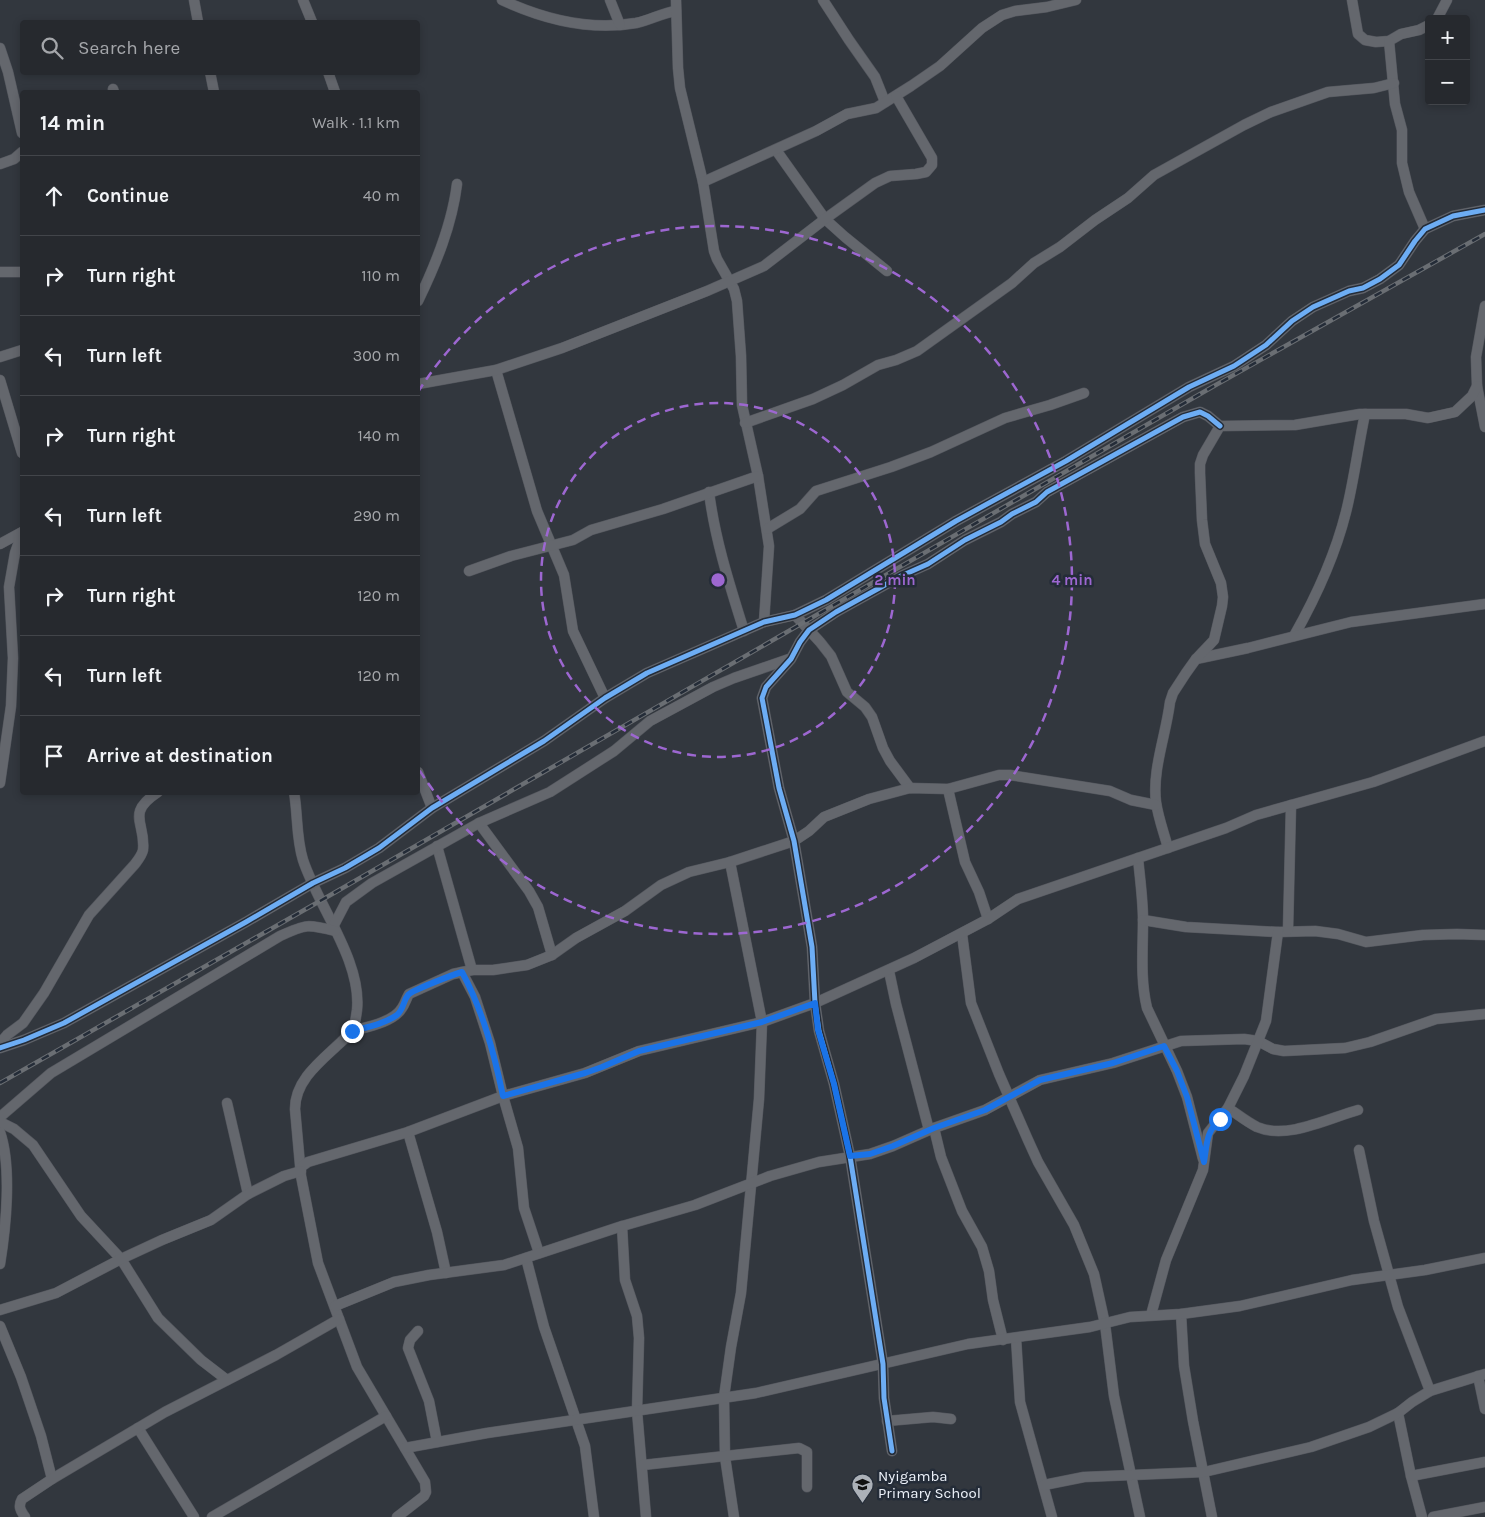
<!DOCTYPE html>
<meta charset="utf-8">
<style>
:root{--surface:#26292e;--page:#2e3136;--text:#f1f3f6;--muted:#a4a6aa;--line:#42454a}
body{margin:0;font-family:Karla,sans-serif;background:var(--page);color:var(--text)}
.controls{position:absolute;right:15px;top:15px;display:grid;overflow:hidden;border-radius:5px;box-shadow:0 2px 8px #0003}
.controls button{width:45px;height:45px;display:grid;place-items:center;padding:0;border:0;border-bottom:1px solid var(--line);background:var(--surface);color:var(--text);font:25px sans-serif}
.stop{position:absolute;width:15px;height:15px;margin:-11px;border:4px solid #1a73e8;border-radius:50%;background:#fff}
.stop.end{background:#1a73e8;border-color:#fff;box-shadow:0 1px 5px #0008}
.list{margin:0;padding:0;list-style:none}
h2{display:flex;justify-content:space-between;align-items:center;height:65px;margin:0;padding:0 20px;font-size:21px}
h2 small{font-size:16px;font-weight:400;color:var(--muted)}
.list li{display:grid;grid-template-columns:32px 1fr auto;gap:15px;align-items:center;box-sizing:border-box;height:80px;padding:0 20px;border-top:1px solid var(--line)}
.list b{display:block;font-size:19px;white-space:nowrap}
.list em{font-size:16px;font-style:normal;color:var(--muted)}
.icon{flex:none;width:28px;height:28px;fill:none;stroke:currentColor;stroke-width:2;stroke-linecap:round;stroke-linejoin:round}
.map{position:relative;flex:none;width:1485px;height:1517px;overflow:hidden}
.search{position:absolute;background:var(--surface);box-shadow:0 2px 8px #0003;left:20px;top:20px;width:400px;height:55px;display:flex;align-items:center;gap:12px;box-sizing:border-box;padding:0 18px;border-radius:5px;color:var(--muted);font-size:19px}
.panel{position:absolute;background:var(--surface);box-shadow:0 2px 8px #0003;left:20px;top:90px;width:400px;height:705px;border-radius:5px}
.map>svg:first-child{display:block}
</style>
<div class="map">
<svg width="1485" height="1517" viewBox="0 0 1485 1517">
<rect width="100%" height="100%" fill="#32373e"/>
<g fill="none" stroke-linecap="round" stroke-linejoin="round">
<defs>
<g id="minor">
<polyline points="194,0 198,22"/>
<polyline points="303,0 312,22"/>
<path d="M502,0C543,19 590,31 636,23C650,20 662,13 676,11"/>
<polyline points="610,0 620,25"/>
<polyline points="676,0 678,68 680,88 703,182 714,251 717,259 734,289 737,301 741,356 742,405 758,476 769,546 764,622"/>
<polyline points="823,0 849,40 875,77 885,102"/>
<polyline points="1352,0 1358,34 1365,40 1376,42 1389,41 1401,34 1419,30 1429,25"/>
<polyline points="1437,19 1447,0"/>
<polyline points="1389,41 1395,104 1402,130 1402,163 1409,192 1425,229"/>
<polyline points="0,48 8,72 22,133"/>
<polyline points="210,72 214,92"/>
<polyline points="328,72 335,92"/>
<polyline points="113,89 114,92"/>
<polyline points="776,150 825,219 845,237 887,271"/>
<polyline points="0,164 14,159 22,152"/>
<polyline points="703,182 816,131 847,114 876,108 911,86 940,66 982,28 1002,15 1015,11 1047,7 1076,0"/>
<polyline points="0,272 22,272"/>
<path d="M418,301C436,264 452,225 457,184"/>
<polyline points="1485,306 1476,357 1477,386 1485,427"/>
<polyline points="0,357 22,350"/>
<polyline points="496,370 537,511 564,575 573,631 605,698"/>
<polyline points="0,380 22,453"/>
<polyline points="418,384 496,370 562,348 707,291 764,266 825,219 875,183 890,176 916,174 926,172 932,165 932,158 896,96"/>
<polyline points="745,423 813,399 843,385 878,365 896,360 917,351 1012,283 1034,263 1060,247 1095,220 1128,198 1154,175 1244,125 1271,112 1328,92 1374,88 1394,83"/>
<path d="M709,492C715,540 730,586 744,631"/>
<polyline points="767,529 800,509 816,491 891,467 931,452 1005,418 1050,405 1084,393"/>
<polyline points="0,544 22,532"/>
<polyline points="469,571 511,556 573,540 591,530 663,509 758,476"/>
<polyline points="795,615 820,642 831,656 847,692 865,707 872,717 883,748 890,761 910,788"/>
<path d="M1294,636C1316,597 1335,556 1346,512C1354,480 1358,447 1365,414"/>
<polyline points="1196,659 1248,648 1351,622 1485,604"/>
<polyline points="418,772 432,808"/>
<polyline points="0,783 11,706 13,658 9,587 15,553 22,533"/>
<polyline points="948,789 965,862 979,892 988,919"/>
<path d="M294,792C298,815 296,838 303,860C318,906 362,961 357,1010C356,1016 355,1027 352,1032C349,1035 344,1039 341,1042C321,1061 295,1080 295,1109L301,1176L318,1263L357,1367L425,1482L426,1492L424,1496L397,1517"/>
<polyline points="479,823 529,891 538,907 552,955"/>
<polyline points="437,846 472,970"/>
<path d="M1168,848C1164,833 1158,817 1156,802C1152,770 1166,735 1170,702L1173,693L1186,673L1196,659L1214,640L1222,606L1223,597L1221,583L1205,544L1202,520L1200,473V464L1203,455L1220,426L1295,425L1360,414H1406L1428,418L1455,412L1472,396L1477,386"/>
<path d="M1138,858C1140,879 1143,900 1143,920C1143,949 1140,979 1147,1008L1177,1071L1187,1097L1203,1159"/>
<polyline points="730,862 762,1022 759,1099 741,1293 731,1347 724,1397 725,1457 734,1517"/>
<polyline points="1143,920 1186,927 1278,932 1315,931 1338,934 1366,942 1423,935 1457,934 1485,935"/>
<polyline points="333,927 346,902 372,883 479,823 550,792 614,751 650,721 713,687 734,678 789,659"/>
<polyline points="1288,930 1291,805"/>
<polyline points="962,934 971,1003 999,1074 1028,1140 1038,1162 1074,1225 1094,1274 1105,1324 1114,1396 1140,1517"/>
<polyline points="889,971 896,1004 929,1130"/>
<polyline points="462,972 475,997 490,1043 503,1096 518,1148 524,1208 539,1253"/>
<path d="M352,1031C367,1027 394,1022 402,1008C405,1004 406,999 409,994L453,974L472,970H493L527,965L552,955L576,938L625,911L661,885L689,872L730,862L794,841L809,831L824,817L869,799L910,788L948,789L999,775H1010L1110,791L1131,800L1156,805"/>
<path d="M0,1043L7,1035L23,1023L44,993L89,915L135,864C138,860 142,855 143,850C146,822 125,814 158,792"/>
<polyline points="0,1048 24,1040 64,1023 246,922 313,883 345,868 379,848 432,808 544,741 605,698 647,673 764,622 795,615 826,600 956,521 1066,461 1189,387 1234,366 1266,345 1292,321 1313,307 1349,291 1363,288 1380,279 1399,265 1415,241 1425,229 1453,216 1485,210"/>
<polyline points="227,1103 248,1194"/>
<path d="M1228,1108C1237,1114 1247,1122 1257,1127C1287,1140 1329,1118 1358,1110"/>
<path d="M0,1117L51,1073L280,936C306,924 308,924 335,931"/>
<polyline points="0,1122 14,1129 33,1145 81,1216 121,1259 158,1318 201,1360 227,1380"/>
<polyline points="934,1128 941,1157 962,1211 982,1247 989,1271 993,1300 1003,1340"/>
<path d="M0,1132C12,1167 6,1227 0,1264"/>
<polyline points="408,1132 437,1232 446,1273"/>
<polyline points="1359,1150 1374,1221 1398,1307 1430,1391"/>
<polyline points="301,1167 308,1162 408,1132 503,1096 585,1073 639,1051 762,1022 815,1003 914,958 988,919 1018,899 1226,828 1256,815 1373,782 1485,741"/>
<polyline points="622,1226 625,1280 637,1316 639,1338 637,1411 646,1517"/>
<polyline points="526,1258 544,1327 585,1446 594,1517"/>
<polyline points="335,1306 394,1282 429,1275 504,1265 619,1227 695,1205 770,1176 819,1162 870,1154 893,1146 934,1128 985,1110 1040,1080 1113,1063 1181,1041 1244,1039 1258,1041 1273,1049 1284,1051 1345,1048 1370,1042 1436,1019 1485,1014"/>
<polyline points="0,1310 56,1293 121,1259 162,1240 211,1220 248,1194 284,1176 301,1171"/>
<polyline points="1181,1314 1184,1366 1193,1421 1212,1517"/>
<polyline points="1151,1315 1166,1260 1203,1170 1208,1133 1228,1108 1244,1076 1266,1021 1278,932"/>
<polyline points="0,1326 21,1377 41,1436 52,1479"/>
<polyline points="418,1331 410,1340 408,1348 429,1401 437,1442"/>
<polyline points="1016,1338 1020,1402 1052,1517"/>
<polyline points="1478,1376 1485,1409"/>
<polyline points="1398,1413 1411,1476 1422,1517"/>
<polyline points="887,1421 933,1417 951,1419"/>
<polyline points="138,1428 194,1517"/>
<polyline points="405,1448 487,1433 756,1393 968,1344 1090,1327 1130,1317 1181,1314 1240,1306 1352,1280 1425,1270 1485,1258"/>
<polyline points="892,1451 884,1398 883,1364 850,1156 834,1084 819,1031 815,1003 812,947 794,841 779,788 762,698 766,687 791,659 800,642 809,630 836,612 901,576 928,564 965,540 1001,522 1012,514 1036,502 1047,492 1183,417 1200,412 1208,416 1220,426"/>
<polyline points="643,1465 799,1448 807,1452 807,1487"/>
<polyline points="1411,1476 1485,1462"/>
<polyline points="1044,1485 1084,1477 1204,1472 1311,1447 1369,1427 1398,1413 1412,1402 1430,1391 1485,1374"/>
<path d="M25,1517C20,1510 18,1506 22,1499L52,1479L165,1412L276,1355L339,1319"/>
<polyline points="212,1517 386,1416"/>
<polyline points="1433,1517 1485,1507"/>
</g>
</defs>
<use href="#minor" stroke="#52555c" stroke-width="11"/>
<use href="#minor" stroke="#64676d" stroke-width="10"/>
<defs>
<polyline id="rail" points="0,1083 320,901 1214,386 1485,234"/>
</defs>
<use href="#rail" stroke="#6a6e73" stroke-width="4.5"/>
<use href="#rail" stroke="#242c38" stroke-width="2.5" stroke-dasharray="8" stroke-linecap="butt"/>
<defs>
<g id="cycleway">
<polyline points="0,1048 24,1040 64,1023 246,922 313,883 345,868 379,848 432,808 544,741 605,698 647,673 764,622 795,615 826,600 956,521 1066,461 1189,387 1234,366 1266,345 1292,321 1313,307 1349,291 1363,288 1380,279 1399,265 1415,241 1425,229 1453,216 1485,210"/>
<polyline points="892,1451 884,1398 883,1364 850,1156 834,1084 819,1031 815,1003 812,947 794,841 779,788 762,698 766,687 791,659 800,642 809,630 836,612 901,576 928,564 965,540 1001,522 1012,514 1036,502 1047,492 1183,417 1200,412 1208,416 1220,426"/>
</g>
</defs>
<use href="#cycleway" stroke="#242c38" stroke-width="8"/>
<use href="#cycleway" stroke="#6dadf4" stroke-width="5"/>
</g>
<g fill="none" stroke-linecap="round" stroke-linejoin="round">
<path stroke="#1a73e8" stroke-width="6" d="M352,1031C367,1027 384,1024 397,1015C404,1009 403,1001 408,995C412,990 455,974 462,972C483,1011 494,1053 503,1096L585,1073L602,1067L639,1051L762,1022L815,1003L818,1030L834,1084L850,1156L870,1154L893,1146L934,1128L985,1110L1040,1080L1113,1063L1164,1046L1177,1071L1187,1097L1204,1162C1207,1144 1206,1132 1220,1119"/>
</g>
<g fill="none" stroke="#9d67d1" stroke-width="2.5" stroke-dasharray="9 6">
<circle cx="718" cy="580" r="177"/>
<path d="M418 392A354 354 0 1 1 418 768"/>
</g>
<defs>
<symbol id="school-pin" viewBox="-11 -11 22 30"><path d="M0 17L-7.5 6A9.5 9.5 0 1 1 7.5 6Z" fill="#acb1b8" stroke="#242c38"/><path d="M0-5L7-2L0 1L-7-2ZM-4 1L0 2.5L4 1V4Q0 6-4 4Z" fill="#111"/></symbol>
</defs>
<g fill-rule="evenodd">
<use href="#school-pin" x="850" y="1472" width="25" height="34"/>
</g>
<g text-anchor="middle" stroke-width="5" stroke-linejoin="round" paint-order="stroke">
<g font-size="15" fill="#edf2fa" stroke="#242c38" text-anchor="start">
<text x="878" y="1481">Nyigamba<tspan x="878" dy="17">Primary School</tspan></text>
</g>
</g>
<circle cx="718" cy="580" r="8" fill="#9d67d1" stroke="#242c38" stroke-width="2.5"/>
<g font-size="15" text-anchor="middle" font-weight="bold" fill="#9d67d1" stroke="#242c38" stroke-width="5" stroke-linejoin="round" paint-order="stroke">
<text x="895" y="585">2 min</text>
<text x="1072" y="585">4 min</text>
</g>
</svg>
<div class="controls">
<button>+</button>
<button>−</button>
</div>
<div class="stop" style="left:1220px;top:1119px"></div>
<div class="stop end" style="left:352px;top:1031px"></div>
<div class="search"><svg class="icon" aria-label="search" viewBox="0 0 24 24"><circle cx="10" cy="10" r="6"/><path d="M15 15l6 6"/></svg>Search here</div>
<section class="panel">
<h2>14 min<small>Walk · 1.1 km</small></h2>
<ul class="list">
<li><svg class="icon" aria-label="ahead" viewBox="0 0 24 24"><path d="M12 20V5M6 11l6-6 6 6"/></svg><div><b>Continue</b></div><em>40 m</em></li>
<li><svg class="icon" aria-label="right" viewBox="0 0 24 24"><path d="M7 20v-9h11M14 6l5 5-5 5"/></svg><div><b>Turn right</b></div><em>110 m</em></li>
<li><svg class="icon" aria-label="left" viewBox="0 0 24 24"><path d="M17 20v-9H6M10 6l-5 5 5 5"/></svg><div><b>Turn left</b></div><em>300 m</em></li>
<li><svg class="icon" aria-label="right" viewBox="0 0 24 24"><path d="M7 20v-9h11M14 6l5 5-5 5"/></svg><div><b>Turn right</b></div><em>140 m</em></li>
<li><svg class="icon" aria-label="left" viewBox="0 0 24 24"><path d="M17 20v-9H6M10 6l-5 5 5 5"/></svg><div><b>Turn left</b></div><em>290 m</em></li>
<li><svg class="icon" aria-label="right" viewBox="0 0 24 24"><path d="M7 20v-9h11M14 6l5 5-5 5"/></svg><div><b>Turn right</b></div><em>120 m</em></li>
<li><svg class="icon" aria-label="left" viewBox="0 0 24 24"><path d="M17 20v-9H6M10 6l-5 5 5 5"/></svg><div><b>Turn left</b></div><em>120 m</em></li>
<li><svg class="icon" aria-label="arrive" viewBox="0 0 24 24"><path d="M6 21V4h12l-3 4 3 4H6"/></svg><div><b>Arrive at destination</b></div></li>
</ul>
</section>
</div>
